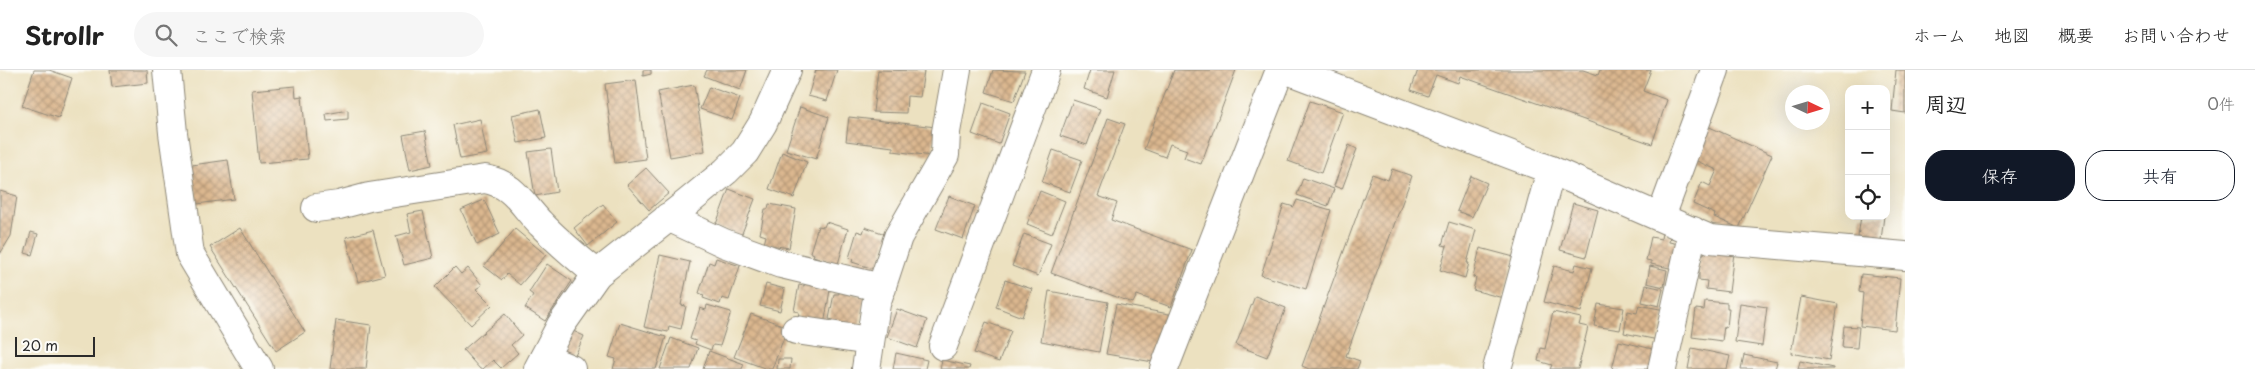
<!DOCTYPE html>
<html lang="ja">
<meta charset="utf-8">
<style>
:root{--surface:#fff;--page:#f6f6f6;--text:#222;--muted:#767676;--line:#e0e0e0;--accent:#111827}
body{margin:0;font-family:"Playpen Sans","Klee One",sans-serif;background:var(--page);color:var(--text)}
.controls{position:absolute;right:15px;top:15px;display:grid;overflow:hidden;border-radius:10px;box-shadow:0 5px 20px #0002}
.controls button{width:45px;height:45px;display:grid;place-items:center;padding:0;border:0;border-bottom:1px solid var(--line);background:var(--surface);color:var(--text);font:25px sans-serif}
.compass{position:absolute;left:1785px;top:15px;width:45px;height:45px;border-radius:50%;background:var(--surface);box-shadow:0 5px 20px #0002;rotate:94deg}
.scale{position:absolute;left:15px;bottom:12px;width:80px;box-sizing:border-box;padding-left:5px;border:2px solid #2b2b2b;border-top:0;font-size:14px;line-height:18px;white-space:nowrap;color:#2b2b2b;-webkit-text-stroke:4px #fdfcf7;paint-order:stroke}
.list{margin:0;padding:0;list-style:none}
h2{display:flex;justify-content:space-between;align-items:center;height:65px;margin:0;padding:0 20px;font-size:21px}
h2 small{font-size:16px;font-weight:400;color:var(--muted)}
.actions{display:flex;gap:10px;padding:15px 20px}
.actions a{flex:1;padding:11px 0;border:1px solid var(--accent);border-radius:20px;text-align:center;font-size:18px;color:var(--accent)}
.actions .main{background:var(--accent);color:#fff}
.icon{flex:none;width:28px;height:28px;fill:none;stroke:currentColor;stroke-width:2;stroke-linecap:round;stroke-linejoin:round}
.map{position:relative;flex:none;width:1905px;height:299px;overflow:hidden}
header{display:flex;align-items:center;gap:30px;box-sizing:border-box;height:70px;padding:0 25px;background:var(--surface);border-bottom:1px solid var(--line)}
header strong{font-size:24px}
nav{display:flex;gap:28px;margin-inline-start:auto;font-size:18px}
.search{width:350px;height:45px;background:var(--page);display:flex;align-items:center;gap:12px;box-sizing:border-box;padding:0 18px;border-radius:28px;color:var(--muted);font-size:19px}
main{display:flex}
aside{flex:1;background:var(--surface)}
.map>svg:first-child{display:block}
</style>
<header>
<strong>Strollr</strong>
<div class="search"><svg class="icon" aria-label="search" viewBox="0 0 24 24"><circle cx="10" cy="10" r="6"/><path d="M15 15l6 6"/></svg>ここで検索</div>
<nav><a>ホーム</a><a>地図</a><a>概要</a><a>お問い合わせ</a></nav>
</header>
<main>
<div class="map">
<svg width="1905" height="299" viewBox="0 0 1905 299">
<defs>
<pattern id="building-cross-hatch" width="8" height="8" patternUnits="userSpaceOnUse" patternTransform="scale(1.25)"><rect width="8" height="8" fill="#dbb78f"/><path d="M0 0l8 8M0 8l8-8" fill="none" stroke="#b29575"/></pattern>
</defs>
<rect width="100%" height="100%" fill="#fdfcf7"/>
<filter id="ink" filterUnits="userSpaceOnUse"><feTurbulence type="fractalNoise" baseFrequency=".02" numOctaves="2"/><feDisplacementMap in="SourceGraphic" scale="10" xChannelSelector="R" yChannelSelector="G"/><feConvolveMatrix kernelMatrix="1 2 1 2 8 2 1 2 1" color-interpolation-filters="sRGB"/></filter>
<filter id="wash" filterUnits="userSpaceOnUse"><feTurbulence type="fractalNoise" baseFrequency=".0096" numOctaves="4" result="noise"/><feDisplacementMap in="SourceGraphic" scale="20" xChannelSelector="R" yChannelSelector="G"/><feGaussianBlur stdDeviation="1.12" result="paint"/><feColorMatrix in="noise" values="0 0 0 0 0 0 0 0 0 0 0 0 0 0 0 0 0 1.4 0 .05"/><feComposite in="paint" operator="in"/></filter>
<g filter="url(#wash)">
<rect width="100%" height="100%" fill="#ece1c0"/>
<g id="blocks">
<g fill="url(#building-cross-hatch)">
<polygon points="34,0 49,0 72,8 59,48 22,36"/>
<polygon points="110,0 147,0 148,13 112,17"/>
<polygon points="643,0 651,0 651,4 643,6"/>
<polygon points="707,0 747,0 740,20 704,6"/>
<polygon points="816,0 837,0 827,31 808,26"/>
<polygon points="878,0 924,1 920,27 907,26 906,43 873,42"/>
<polygon points="993,0 1025,1 1014,31 986,22"/>
<polygon points="1090,0 1115,0 1107,27 1084,19"/>
<polygon points="1174,0 1236,0 1201,94 1184,88 1187,80 1170,74 1165,87 1144,79"/>
<polygon points="1418,0 1583,0 1598,5 1600,0 1651,0 1643,21 1667,30 1652,74 1460,6 1458,13 1436,5 1428,26 1411,20"/>
<polygon points="1896,0 1905,0 1905,43 1892,41"/>
<polygon points="636,10 646,89 615,93 605,14"/>
<polygon points="694,15 705,81 670,87 658,22"/>
<polygon points="295,16 296,27 302,26 308,89 259,93 252,20"/>
<polygon points="709,17 740,28 732,50 700,39"/>
<polygon points="1073,30 1100,39 1087,75 1060,66"/>
<polygon points="1310,31 1343,42 1321,103 1288,91"/>
<polygon points="983,33 1010,43 999,74 972,64"/>
<polygon points="800,37 829,47 816,89 786,80"/>
<polygon points="540,39 546,68 518,73 512,45"/>
<polygon points="348,40 348,49 327,51 326,44"/>
<polygon points="849,47 936,57 932,86 893,81 893,77 846,71"/>
<polygon points="1108,48 1125,54 1098,126 1117,133 1111,150 1192,180 1171,237 1137,225 1133,233 1051,203"/>
<polygon points="480,49 487,84 460,89 453,55"/>
<polygon points="1705,55 1772,85 1739,158 1714,147 1715,144 1693,134 1702,112 1710,116 1717,100 1690,88"/>
<polygon points="425,61 432,95 410,100 403,65"/>
<polygon points="1349,75 1357,79 1342,119 1334,116"/>
<polygon points="551,79 557,122 535,126 528,82"/>
<polygon points="1053,80 1082,90 1070,122 1042,112"/>
<polygon points="782,82 807,92 794,128 769,119"/>
<polygon points="228,90 234,129 197,134 192,95"/>
<polygon points="646,98 669,123 649,140 627,115"/>
<polygon points="1392,99 1412,106 1346,286 1360,291 1357,299 1309,299 1302,296 1372,104 1388,110"/>
<polygon points="1471,106 1487,113 1472,147 1457,141"/>
<polygon points="1303,108 1334,119 1328,136 1297,125"/>
<polygon points="729,119 755,129 741,166 715,157"/>
<polygon points="0,121 17,126 11,166 0,184"/>
<polygon points="1040,121 1065,131 1052,164 1027,154"/>
<polygon points="949,126 975,136 963,169 936,159"/>
<polygon points="484,130 500,164 477,175 461,140"/>
<polygon points="1297,130 1331,140 1306,219 1261,205 1284,134 1294,137"/>
<polygon points="1573,133 1598,140 1586,187 1560,180"/>
<polygon points="603,134 617,152 588,176 574,158"/>
<polygon points="769,134 796,139 789,178 764,174 766,166 760,164 765,139 768,139"/>
<polygon points="423,141 433,188 404,195 396,166 411,162 407,144"/>
<polygon points="1861,146 1884,146 1881,170 1858,167"/>
<polygon points="826,152 848,159 838,194 813,186 814,184 810,182 818,156 824,157"/>
<polygon points="1449,152 1476,160 1467,193 1469,193 1465,208 1440,200 1447,176 1442,175"/>
<polygon points="865,157 888,165 877,200 852,192 853,189 849,188 857,161 863,163"/>
<polygon points="240,158 305,262 276,281 210,177"/>
<polygon points="515,159 546,185 520,215 507,204 502,210 484,196"/>
<polygon points="373,160 385,205 358,212 346,167"/>
<polygon points="31,162 38,164 32,185 25,183"/>
<polygon points="1662,163 1670,165 1669,172 1679,174 1674,199 1651,194 1651,191 1646,190 1651,167 1661,169"/>
<polygon points="1024,164 1051,174 1038,206 1012,196"/>
<polygon points="1480,178 1514,187 1503,228 1473,220 1476,208 1473,207"/>
<polygon points="1705,180 1734,183 1729,222 1706,219 1707,211 1699,210 1699,184 1704,184"/>
<polygon points="660,185 690,192 681,235 686,236 681,259 669,256 668,262 644,257"/>
<polygon points="716,188 740,196 729,230 722,228 720,234 703,228 704,225 699,223 709,192 714,194"/>
<polygon points="547,194 572,211 545,251 525,238 533,225 529,222"/>
<polygon points="1576,194 1592,198 1581,242 1544,232 1554,196 1574,201"/>
<polygon points="1650,196 1667,200 1664,217 1647,213"/>
<polygon points="455,197 461,204 468,198 482,215 476,219 492,235 471,255 435,217"/>
<polygon points="1861,204 1900,208 1895,260 1860,256 1863,223 1859,222"/>
<polygon points="1005,210 1032,219 1022,247 996,237"/>
<polygon points="805,212 821,215 820,218 830,220 824,255 798,247 799,242 794,241 799,215 804,216"/>
<polygon points="766,214 785,219 780,241 760,236"/>
<polygon points="1646,215 1663,219 1659,236 1642,232"/>
<polygon points="839,220 865,227 858,263 832,255 834,250 829,249 834,224 839,224"/>
<polygon points="1049,221 1108,232 1099,282 1041,271"/>
<polygon points="1255,226 1286,238 1267,287 1236,275"/>
<polygon points="1801,227 1838,234 1829,290 1791,283"/>
<polygon points="1705,231 1727,233 1727,238 1729,238 1727,257 1724,256 1722,271 1692,267 1696,239 1704,240"/>
<polygon points="1740,233 1767,237 1762,276 1735,272"/>
<polygon points="1116,234 1174,245 1165,294 1106,284"/>
<polygon points="1598,234 1624,238 1620,260 1594,256"/>
<polygon points="707,235 731,242 720,276 713,275 711,280 695,274 696,271 690,269 700,238 706,240"/>
<polygon points="1639,235 1665,240 1658,270 1624,263 1628,241 1637,243"/>
<polygon points="897,239 927,250 917,278 887,267"/>
<polygon points="1553,242 1581,248 1579,255 1588,257 1578,299 1550,299 1552,295 1538,291 1541,278 1545,279"/>
<polygon points="505,244 522,265 511,275 518,283 501,298 493,290 483,299 480,299 463,280"/>
<polygon points="751,244 788,257 772,299 767,299 734,287"/>
<polygon points="336,250 371,255 366,299 330,299"/>
<polygon points="986,252 1011,261 999,292 974,283"/>
<polygon points="620,253 666,267 656,299 613,299 616,289 609,287"/>
<polygon points="1844,256 1859,257 1857,278 1842,277"/>
<polygon points="571,260 584,266 574,288 561,282"/>
<polygon points="671,268 698,278 691,299 660,299"/>
<polygon points="1619,271 1657,280 1653,299 1612,299"/>
<polygon points="1692,278 1730,286 1727,299 1688,299"/>
<polygon points="709,281 744,294 742,299 703,299"/>
<polygon points="896,283 927,290 925,299 893,299"/>
<polygon points="1744,285 1777,292 1775,299 1741,299"/>
<polygon points="778,289 791,289 790,299 777,299"/>
<polygon points="942,290 970,296 969,299 940,299"/>
<polygon points="1800,291 1833,298 1833,299 1798,299"/>
</g>
</g>
</g>
<g filter="url(#ink)">
<use href="#blocks" fill-opacity="0" stroke="#8c8676" stroke-width="1"/>
<g fill="none" stroke-linecap="round" stroke-linejoin="round">
<defs>
<g id="minor">
<polyline points="167,0 173,63 190,184 259,299"/>
<polyline points="1287,0 1551,100 1710,169 1905,186"/>
<path d="M316,138L339,135L369,127L485,109C514,114 522,135 541,154C558,172 578,188 597,204"/>
<polyline points="668,147 724,173 781,194 882,218"/>
<polyline points="1661,147 1715,0"/>
<polyline points="796,260 870,271"/>
<polyline points="943,276 1046,0"/>
<polyline points="544,288 571,299"/>
<polyline points="538,299 561,255 597,204 687,133 726,101 745,82 763,53 787,0"/>
<polyline points="866,299 876,234 898,167 945,85 946,62 957,0"/>
<polyline points="1164,299 1280,0"/>
<polyline points="1497,299 1551,100"/>
<polyline points="1662,299 1693,161"/>
</g>
</defs>
<use href="#minor" stroke="#8c8676" stroke-width="30"/>
<use href="#minor" stroke="#fff" stroke-width="28"/>
</g>
</g>
</svg>
<div class="controls">
<button>+</button>
<button>−</button>
<button><svg class="icon" aria-label="locate" viewBox="0 0 24 24"><circle cx="12" cy="12" r="6"/><path d="M12 2v4M12 18v4M2 12h4M18 12h4"/></svg></button>
</div>
<svg class="compass" viewBox="-18 -18 36 36"><path d="M0-13l5 13h-10z" fill="#e53935"/><path d="M0 13l5-13h-10z" fill="#767676"/></svg>
<div class="scale">20 m</div>
</div>
<aside>
<h2>周辺<small>0件</small></h2>
<ul class="list">
</ul>
<div class="actions"><a class="main">保存</a><a>共有</a></div>
</aside>
</main>
